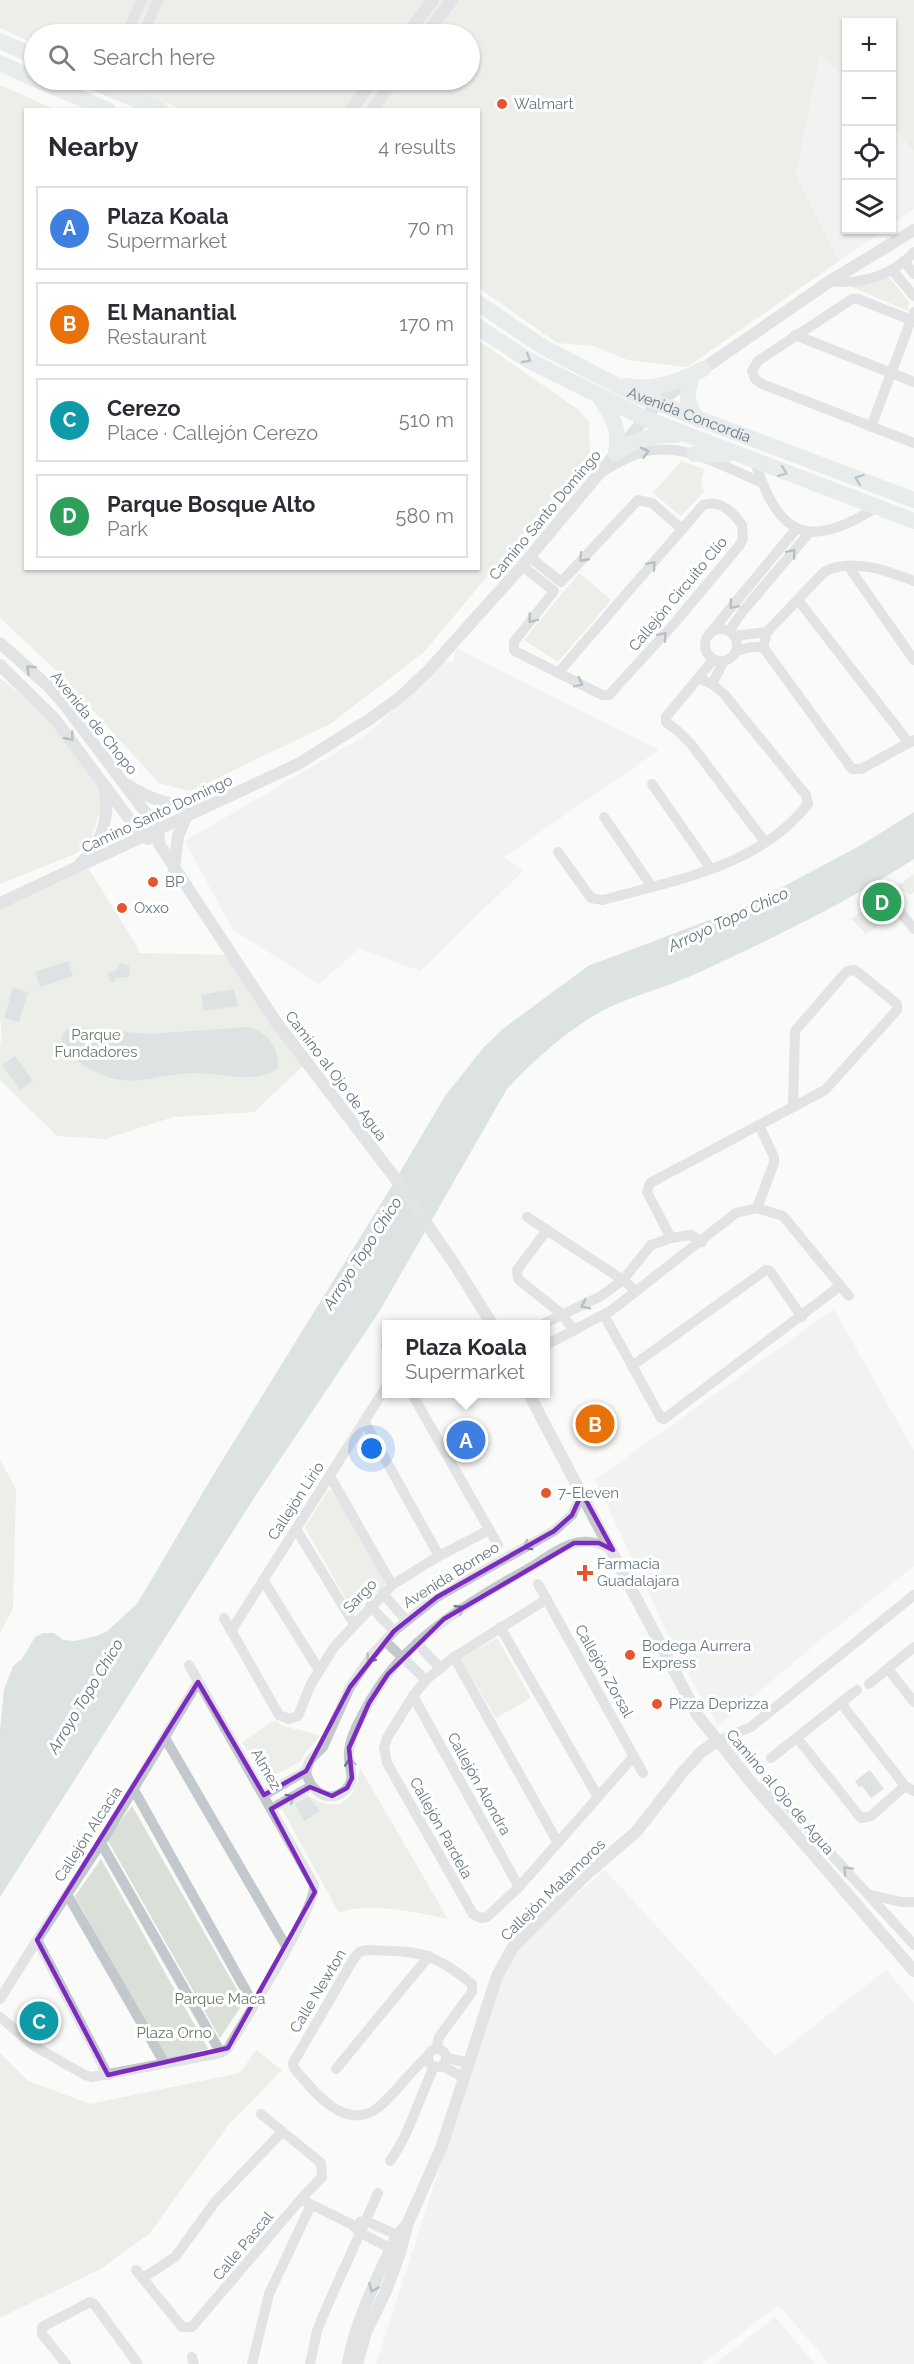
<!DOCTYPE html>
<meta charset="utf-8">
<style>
:root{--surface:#fff;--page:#f7f7f7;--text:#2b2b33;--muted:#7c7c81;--line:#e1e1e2;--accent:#7c3aed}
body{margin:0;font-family:Raleway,sans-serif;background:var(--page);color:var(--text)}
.controls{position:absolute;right:18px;top:18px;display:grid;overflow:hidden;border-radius:0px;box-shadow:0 2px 4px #0004}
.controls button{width:54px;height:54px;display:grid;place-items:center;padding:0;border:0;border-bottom:2px solid var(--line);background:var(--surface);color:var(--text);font:30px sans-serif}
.you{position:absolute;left:372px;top:1449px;width:21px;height:21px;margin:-15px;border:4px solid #fff;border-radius:50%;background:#1a73e8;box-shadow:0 0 0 9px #1a73e833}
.badge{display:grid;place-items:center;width:39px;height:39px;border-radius:50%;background:var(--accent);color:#fff;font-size:20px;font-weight:700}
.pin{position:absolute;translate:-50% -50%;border:3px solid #fff;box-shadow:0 2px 6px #0006}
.popup{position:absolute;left:382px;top:1320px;width:168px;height:78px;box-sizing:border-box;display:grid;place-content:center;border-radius:0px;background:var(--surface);filter:drop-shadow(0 2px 4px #0005);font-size:20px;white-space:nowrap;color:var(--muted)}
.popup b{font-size:22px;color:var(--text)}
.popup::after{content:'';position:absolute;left:50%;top:100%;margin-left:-12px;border:12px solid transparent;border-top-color:var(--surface)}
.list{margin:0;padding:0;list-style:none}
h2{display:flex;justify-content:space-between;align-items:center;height:78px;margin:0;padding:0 24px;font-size:26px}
h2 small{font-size:20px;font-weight:400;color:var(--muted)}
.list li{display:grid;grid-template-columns:39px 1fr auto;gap:18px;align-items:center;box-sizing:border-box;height:84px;margin:0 12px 12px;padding:0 12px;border:2px solid var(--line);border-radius:0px}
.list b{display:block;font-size:22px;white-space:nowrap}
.list p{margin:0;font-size:20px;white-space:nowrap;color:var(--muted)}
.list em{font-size:20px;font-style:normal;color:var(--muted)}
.icon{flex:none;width:33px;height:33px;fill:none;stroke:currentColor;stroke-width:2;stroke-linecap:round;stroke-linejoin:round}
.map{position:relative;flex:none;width:914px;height:2364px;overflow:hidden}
.search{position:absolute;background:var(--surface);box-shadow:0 2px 4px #0004;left:24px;top:24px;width:456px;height:66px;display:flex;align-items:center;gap:15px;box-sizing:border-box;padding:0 21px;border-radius:33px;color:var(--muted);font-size:22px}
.panel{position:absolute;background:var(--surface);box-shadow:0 2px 4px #0004;left:24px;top:108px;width:456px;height:462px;border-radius:0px}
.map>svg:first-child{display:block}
</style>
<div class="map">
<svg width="914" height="2364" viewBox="0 0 914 2364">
<rect width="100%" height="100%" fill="#fafaf8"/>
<g fill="#e8e9e9">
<polygon points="820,52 846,80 846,230 884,230 839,261 796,175"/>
<polygon points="892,127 914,151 914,209 892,224"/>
<polygon points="456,648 659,750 504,857 523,871 420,971 359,949 319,984 232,929 185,841 368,734 444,661 454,662"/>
<polygon points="834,1309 914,1451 914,1566 818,1642 718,1726 681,1662 595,1480"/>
<polygon points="605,1870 775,2056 886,1970 914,2003 914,2364 830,2364 778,2305 702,2364 376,2364 510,1950"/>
<polygon points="775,2317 815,2364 715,2364"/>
</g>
<g fill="#dadfd7">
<polygon points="0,0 914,0 914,151 892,127 892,22 846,22 846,80 820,53 796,175 839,261 687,367 628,360 594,346 557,343 479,288 478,110 181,109 110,80 470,80 470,34 34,34 34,44 0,28"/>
<polygon points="0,85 54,109 26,110 26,568 478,568 479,341 579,410 589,422 590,453 424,652 330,724 190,791 159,783 57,671 0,618"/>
<polygon points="889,277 909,302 908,311 850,286"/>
<polygon points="681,461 704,469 701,483 704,492 681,516 653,493"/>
<polygon points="579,573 611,600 558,662 524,640"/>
<polygon points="0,678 39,709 70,745 101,788 103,802 90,842 75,854 0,884"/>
<polygon points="89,869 139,950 138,953 231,955 306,1063 254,1112 173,1117 106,1139 57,1136 0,1080 0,1044 2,1038 0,1017 0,909"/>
<polygon points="914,874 914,892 910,895 904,890 882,908 885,922 866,934 851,919"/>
<polygon points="0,1460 16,1489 13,1608 0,1633"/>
<polygon points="331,1490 335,1493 385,1581 383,1589 366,1597 360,1610 351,1608 305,1527 328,1491"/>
<polygon points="497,1638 531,1698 496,1718 461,1659"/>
<path d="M275,1720L283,1726L319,1735C315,1746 305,1749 301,1761L266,1780L242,1742Z"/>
<path d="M360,1768L448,1919C419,1913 366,1901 339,1913L282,1809L306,1794C337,1816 355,1803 360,1768Z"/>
<polygon points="132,1806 244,2002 220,2038 107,1839"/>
<polygon points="101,1859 208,2049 164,2060 75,1896"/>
<polygon points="256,2050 282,2070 229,2124 149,2234 100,2269 0,2318 0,2053 28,2081 90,2104 240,2073"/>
</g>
<g fill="#bbc7cb">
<path d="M914,812V859C846,903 773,938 700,972C668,987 633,995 602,1011C566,1031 536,1058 507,1089L379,1312L256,1495L0,1897V1731L4,1690L13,1666L22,1659L35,1637L43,1633H54L63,1640L75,1641L96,1636L106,1632L137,1604L212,1477L390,1189L445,1096L484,1047L504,1028L588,966L749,905L863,844Z"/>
<polygon points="68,961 73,976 40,987 35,972"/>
<polygon points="121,963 129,966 130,974 127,977 116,978 114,982 110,982 108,974 116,970"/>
<polygon points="13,988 28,992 19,1022 4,1018"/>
<polygon points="234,989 238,1006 204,1011 201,995"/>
<path d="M72,1027L148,1034L249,1027C268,1033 279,1048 278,1068C257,1085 222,1073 197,1073C152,1073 129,1094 85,1066C74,1059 65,1052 61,1039L64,1032Z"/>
<polygon points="15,1056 33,1081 20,1090 2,1065"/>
<polygon points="870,1770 884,1789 871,1798 862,1786 859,1787 855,1781"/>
<polygon points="308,1797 320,1811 304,1821 295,1804"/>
</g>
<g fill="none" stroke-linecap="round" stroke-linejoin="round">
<g stroke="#c3c8cc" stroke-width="10">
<polyline points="126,34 142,0"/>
<polyline points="143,34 158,0"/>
<polyline points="117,91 122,80"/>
<polyline points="904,261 914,274"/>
<polyline points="892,270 914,296"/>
<path d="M830,281C861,285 893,275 914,252"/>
<polyline points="914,321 858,299 852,299 758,361 752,371 755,379 762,384 914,443"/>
<polyline points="795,335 914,382"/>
<polyline points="871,427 914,312"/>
<path d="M755,462C779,538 809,550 877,507"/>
<path d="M602,472C614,465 627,457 640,453C682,440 725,467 762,483"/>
<polyline points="530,557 561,582 638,500 652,503 682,529"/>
<path d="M522,566L554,591L514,642V650L515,651L602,695H609L672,626L739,546L743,539L742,525C733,512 720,499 703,505L558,673"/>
<polyline points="848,566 914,660"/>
<polyline points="798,600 909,743"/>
<circle cx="721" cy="645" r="16"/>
<polyline points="729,631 743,611 809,533"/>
<polyline points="710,633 797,528"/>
<polyline points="734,636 767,632"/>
<polyline points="763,647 852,769 861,769 914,740"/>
<path d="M763,647L767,632L824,572C852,557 888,571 914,581"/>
<polyline points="737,651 751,647 763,647"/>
<polyline points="713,660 666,717 666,722 679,732 691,744 765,842"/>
<polyline points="712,684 724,661"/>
<polyline points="652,784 711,869"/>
<polyline points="604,817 652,887"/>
<path d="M558,852L591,898L603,900C675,880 759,867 808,804L806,795L724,694L712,684L700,679"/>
<polyline points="902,914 914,929"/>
<polyline points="757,1208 774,1163 774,1157 759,1125"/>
<polyline points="527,1217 623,1280 636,1291"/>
<polyline points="547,1230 517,1270 518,1279 563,1315 574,1331"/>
<polyline points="671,1238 647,1192 650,1183 825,1090 897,1010 897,1004 855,970 847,971 795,1031 793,1105"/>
<polyline points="604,1315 661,1418 664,1419 840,1286"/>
<polyline points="543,1324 601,1296 623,1280 651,1245 671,1238 691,1235 702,1242"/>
<polyline points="386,1344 386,1346"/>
<polyline points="546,1345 612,1310 736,1213 757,1208 783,1216 849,1296"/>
<polyline points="632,1366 766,1270 770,1271 802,1317"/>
<polyline points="412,1394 498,1545"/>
<polyline points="364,1421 439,1556"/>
<polyline points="330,1476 392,1585"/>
<path d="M582,1493L572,1515L554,1531L437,1597L394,1631L372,1655L350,1687L323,1747L310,1760L306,1771C309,1789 328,1806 345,1790C358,1779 347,1766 349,1752C350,1735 362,1716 370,1701C406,1637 471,1601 533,1566C547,1557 565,1543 582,1542C593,1541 602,1544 612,1550"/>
<polyline points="296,1529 354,1624"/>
<polyline points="263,1580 319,1670"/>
<polyline points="538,1584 643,1773"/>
<polyline points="383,1594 406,1620"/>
<polyline points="547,1599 454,1657 426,1680 413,1696 387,1738 384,1748 387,1763 473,1914 481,1918 487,1917 519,1887 634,1756"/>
<polyline points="370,1606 394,1631"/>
<polyline points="224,1618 279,1715 289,1719 298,1716 311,1684 334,1647 392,1585 439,1556 489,1530"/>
<polyline points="500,1627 598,1797"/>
<polyline points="231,1631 386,1387"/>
<polyline points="385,1641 426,1680"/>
<polyline points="417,1643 439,1667"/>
<polyline points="454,1657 558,1843"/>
<polyline points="888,1669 914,1702"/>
<polyline points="869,1684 914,1647"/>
<polyline points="413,1696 519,1887"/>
<polyline points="841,1703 905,1786 914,1791"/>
<polyline points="165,1738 287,1948"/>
<polyline points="797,1738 861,1818 871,1816 905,1786"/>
<polyline points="717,1741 751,1727 914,1595"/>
<polyline points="771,1758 857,1690"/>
<polyline points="755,1787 767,1790 779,1797 914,1945"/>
<polyline points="134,1790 254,2005"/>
<polyline points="264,1795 306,1771"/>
<polyline points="271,1809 311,1786"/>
<polyline points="101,1843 221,2053"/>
<polyline points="67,1894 165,2064"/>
<polyline points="871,1895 901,1902 914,1902"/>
<polyline points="37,1940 108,2075"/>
<polyline points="0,1999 37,1940 101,1843 198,1682"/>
<path d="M0,2017L34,2046L85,2075L92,2077L221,2053L228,2048C243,2023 317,1907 314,1885L189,1665"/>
<circle cx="437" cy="2058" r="9"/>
<path d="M428,2056C411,2070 388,2103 373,2111C341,2129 311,2088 294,2068L293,2063L353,1960L359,1952L366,1950C418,1952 431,1950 472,1984V1992L439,2037L436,2049"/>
<polyline points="447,2058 469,2063"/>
<polyline points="442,2066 465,2078"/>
<polyline points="336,2069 429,1956"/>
<path d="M390,2161C410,2133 419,2098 434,2067"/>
<polyline points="306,2202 351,2224 361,2233 397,2252"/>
<polyline points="360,2222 366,2221 404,2238"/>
<polyline points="136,2270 182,2327 192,2327 301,2199 322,2177 321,2163 261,2114"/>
<polyline points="143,2278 175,2257 215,2202 282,2132"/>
<polyline points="192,2357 194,2364"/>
<polyline points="66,2364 42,2334 42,2327 90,2302 94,2304 138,2364"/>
<polyline points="252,2364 269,2294 311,2205"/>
<polyline points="310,2364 317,2331 325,2311 378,2193"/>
</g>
<g stroke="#c3c8cc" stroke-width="12">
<polyline points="407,34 433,0"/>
<polyline points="426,34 452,0"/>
<polyline points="351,110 373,80"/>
<polyline points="372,110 394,80"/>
<polyline points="0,643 48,686 64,704 158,829 159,844 276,1022 395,1178 453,1262 492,1324"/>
<polyline points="0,665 55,719 142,836 148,839"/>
<path d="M128,785C151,800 174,808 202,806"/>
<path d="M80,864C102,844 111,816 104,787"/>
<polyline points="174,869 178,836 187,815"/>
<polyline points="0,903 298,764 370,719 399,698 428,671 522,566 657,404 703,369 830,281 914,230"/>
<polyline points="529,1394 698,1716 755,1787 914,1971"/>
<path d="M348,2364C356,2318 378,2277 397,2235L407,2225"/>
<polyline points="357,2364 366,2332 386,2291 400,2253 407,2225 442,2146 497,1976 513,1947 587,1874 636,1832 682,1773 701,1752 717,1741"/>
</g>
<g stroke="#d6dbdf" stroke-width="16">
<polyline points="0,41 34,56"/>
<polyline points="0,63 34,79"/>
<polyline points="37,80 108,110"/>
<polyline points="89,80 161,110"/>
<path id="s1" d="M478,303L543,347L631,393L914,500"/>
<polyline points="478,327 528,360 644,418 914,521"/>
<path d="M691,378C686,396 686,406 699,420"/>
<path d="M626,386C655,391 678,382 703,369"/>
<path d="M599,396C612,416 621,429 616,453"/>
<path d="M616,453C636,439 653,434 677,435"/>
<polyline points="695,454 727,454"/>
</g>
</g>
<defs><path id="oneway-chevron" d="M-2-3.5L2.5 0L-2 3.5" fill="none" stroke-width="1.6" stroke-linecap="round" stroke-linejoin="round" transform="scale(1.5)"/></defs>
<g stroke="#768591">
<use href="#oneway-chevron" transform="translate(527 359) rotate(30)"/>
<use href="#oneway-chevron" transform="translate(783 472) rotate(21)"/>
<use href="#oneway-chevron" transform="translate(859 479) rotate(-160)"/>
</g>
<g stroke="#6a7a87">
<use href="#oneway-chevron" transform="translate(645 452) rotate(-14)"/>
<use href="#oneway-chevron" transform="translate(792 553) rotate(-50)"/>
<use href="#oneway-chevron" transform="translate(583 558) rotate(132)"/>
<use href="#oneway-chevron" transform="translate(652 565) rotate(-49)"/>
<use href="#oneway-chevron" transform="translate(733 605) rotate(131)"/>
<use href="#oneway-chevron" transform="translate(532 619) rotate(128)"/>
<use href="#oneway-chevron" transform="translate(663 636) rotate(-49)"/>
<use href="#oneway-chevron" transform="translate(30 669) rotate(-137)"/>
<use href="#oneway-chevron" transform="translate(579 683) rotate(26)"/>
<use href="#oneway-chevron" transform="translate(70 737) rotate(51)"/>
<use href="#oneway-chevron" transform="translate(585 1305) rotate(154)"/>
<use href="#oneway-chevron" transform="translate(527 1546) rotate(151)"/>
<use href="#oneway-chevron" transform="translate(460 1609) rotate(-32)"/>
<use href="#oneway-chevron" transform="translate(370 1659) rotate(128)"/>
<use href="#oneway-chevron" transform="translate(350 1762) rotate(-98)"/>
<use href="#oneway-chevron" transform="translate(291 1798) rotate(-30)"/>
<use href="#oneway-chevron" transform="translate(847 1870) rotate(-133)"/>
<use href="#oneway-chevron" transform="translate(373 2288) rotate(114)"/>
</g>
<path d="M0 0H914V2364H0ZM582,1493L613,1550L599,1543H574L444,1619L388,1674L369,1703L349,1748L352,1778L347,1788L332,1796L310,1787L271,1809L315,1892L228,2048L108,2075L37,1940L198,1682L264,1795L306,1771L350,1687L394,1631L437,1597L554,1531L572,1515Z" fill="#fafaf8" fill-opacity=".55" fill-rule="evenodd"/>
<path fill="none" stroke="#7b2cbf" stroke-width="4.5" stroke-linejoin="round" d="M582,1493L613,1550L599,1543H574L444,1619L388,1674L369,1703L349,1748L352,1778L347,1788L332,1796L310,1787L271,1809L315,1892L228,2048L108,2075L37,1940L198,1682L264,1795L306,1771L350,1687L394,1631L437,1597L554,1531L572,1515Z"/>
<g fill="#e4572e" stroke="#fff" stroke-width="2">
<circle cx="502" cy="104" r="6"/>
<circle cx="153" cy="882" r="6"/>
<circle cx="122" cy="908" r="6"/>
<circle cx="546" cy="1493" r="6"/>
<path d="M582 1564h6v6h6v6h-6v6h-6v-6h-6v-6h6z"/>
<circle cx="630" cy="1655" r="6"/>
<circle cx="657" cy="1704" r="6"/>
</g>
<g text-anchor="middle" stroke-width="6" stroke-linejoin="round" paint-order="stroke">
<g font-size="15" fill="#657683" stroke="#fff" text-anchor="start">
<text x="514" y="109">Walmart</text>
<text x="165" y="887">BP</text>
<text x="134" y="913">Oxxo</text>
<text x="558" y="1498">7-Eleven</text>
<text x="597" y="1569">Farmacia<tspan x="597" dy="17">Guadalajara</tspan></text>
<text x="642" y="1651">Bodega Aurrera<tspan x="642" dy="17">Express</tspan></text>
<text x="669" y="1709">Pizza Deprizza</text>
</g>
<g font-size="15" fill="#657683" stroke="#fff">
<text dy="5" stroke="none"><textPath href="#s1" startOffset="240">Avenida Concordia</textPath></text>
<text transform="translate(545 515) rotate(-50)" y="5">Camino Santo Domingo</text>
<text transform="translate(678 594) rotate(-50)" y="5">Callejón Circuito Clío</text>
<text transform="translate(94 723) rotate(51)" y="5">Avenida de Chopo</text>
<text transform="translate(157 814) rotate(-25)" y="5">Camino Santo Domingo</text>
<text transform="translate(336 1076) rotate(53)" y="5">Camino al Ojo de Agua</text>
<text transform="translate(296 1501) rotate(-57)" y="5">Callejón Lirio</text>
<text transform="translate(451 1575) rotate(-32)" y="5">Avenida Borneo</text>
<text transform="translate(360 1596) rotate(-46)" y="5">Sargo</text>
<text transform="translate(604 1671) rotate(61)" y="5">Callejón Zorsal</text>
<text transform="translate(266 1769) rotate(60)" y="5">Almez</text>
<text transform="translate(479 1784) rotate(61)" y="5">Callejón Alondra</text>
<text transform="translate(780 1792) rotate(50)" y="5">Camino al Ojo de Agua</text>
<text transform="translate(441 1828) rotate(61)" y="5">Callejón Pardela</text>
<text transform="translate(88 1834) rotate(-57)" y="5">Callejón Alcacia</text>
<text transform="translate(553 1890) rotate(-44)" y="5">Callejón Matamoros</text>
<text transform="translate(318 1991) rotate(-59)" y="5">Calle Newton</text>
<text transform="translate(243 2246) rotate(-50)" y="5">Calle Pascal</text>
</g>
<g font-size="15" fill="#687a64" stroke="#fff">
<text x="96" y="1040">Parque<tspan x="96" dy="17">Fundadores</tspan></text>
<text x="220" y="2004">Parque Maca</text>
<text x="174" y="2038">Plaza Orno</text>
</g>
<g font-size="16" font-style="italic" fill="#60757c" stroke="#fff">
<text transform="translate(728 919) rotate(-25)" y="6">Arroyo Topo Chico</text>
<text transform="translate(362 1253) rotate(-57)" y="6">Arroyo Topo Chico</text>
<text transform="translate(85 1696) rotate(-59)" y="6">Arroyo Topo Chico</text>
</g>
</g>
</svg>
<div class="controls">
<button>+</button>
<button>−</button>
<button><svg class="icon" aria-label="locate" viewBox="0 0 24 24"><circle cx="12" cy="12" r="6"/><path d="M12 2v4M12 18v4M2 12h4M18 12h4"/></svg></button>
<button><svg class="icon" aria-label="layers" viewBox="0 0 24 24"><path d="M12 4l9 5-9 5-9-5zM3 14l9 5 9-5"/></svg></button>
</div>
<div class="you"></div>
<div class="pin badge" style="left:466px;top:1440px;background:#3f7fe0">A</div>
<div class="popup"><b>Plaza Koala</b>Supermarket</div>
<div class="pin badge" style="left:595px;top:1424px;background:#e8710a">B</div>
<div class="pin badge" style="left:39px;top:2021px;background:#0f9aa8">C</div>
<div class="pin badge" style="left:882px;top:902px;background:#2e9e5b">D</div>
<div class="search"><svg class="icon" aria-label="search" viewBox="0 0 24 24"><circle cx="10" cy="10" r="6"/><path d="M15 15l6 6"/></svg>Search here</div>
<section class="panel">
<h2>Nearby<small>4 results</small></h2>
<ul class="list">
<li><span class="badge" style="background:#3f7fe0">A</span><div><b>Plaza Koala</b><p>Supermarket</p></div><em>70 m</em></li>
<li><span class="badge" style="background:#e8710a">B</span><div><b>El Manantial</b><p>Restaurant</p></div><em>170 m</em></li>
<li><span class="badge" style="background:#0f9aa8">C</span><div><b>Cerezo</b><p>Place · Callejón Cerezo</p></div><em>510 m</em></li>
<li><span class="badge" style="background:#2e9e5b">D</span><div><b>Parque Bosque Alto</b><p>Park</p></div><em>580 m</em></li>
</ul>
</section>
</div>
